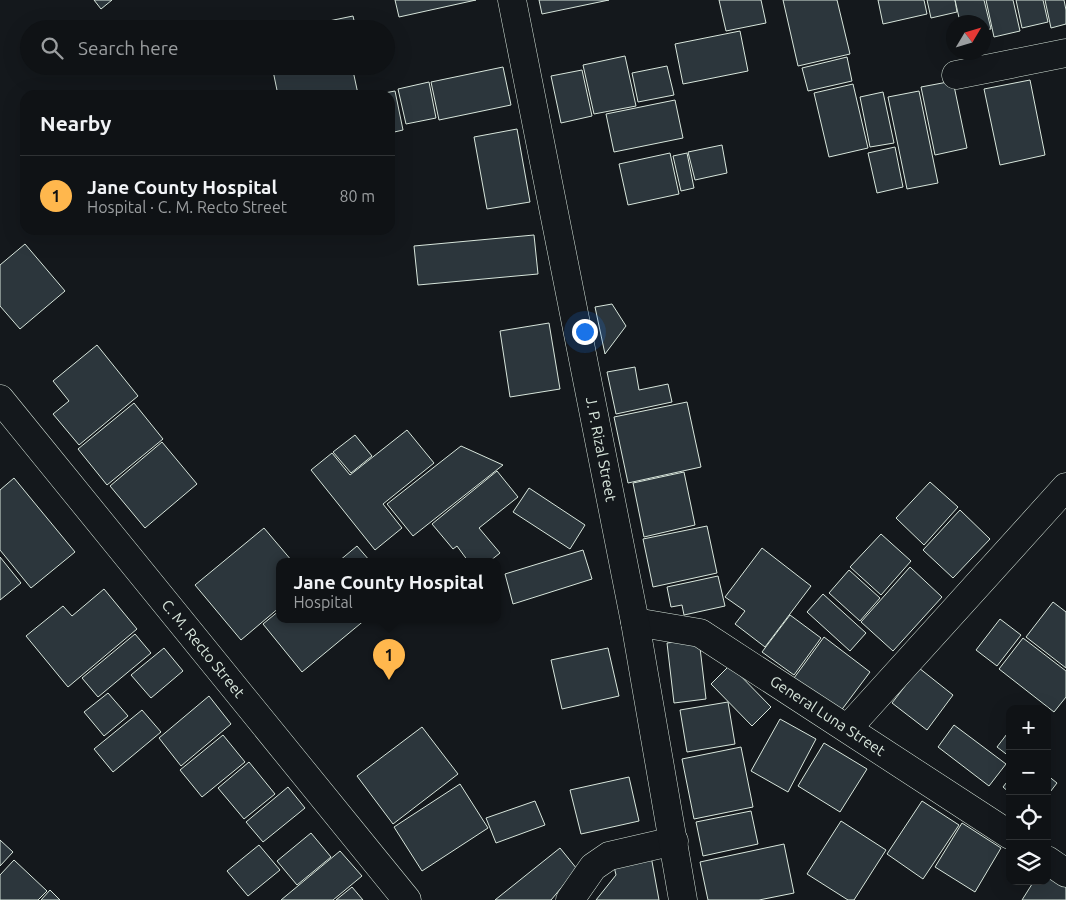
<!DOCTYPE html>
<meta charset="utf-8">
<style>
:root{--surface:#0f1215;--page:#181b1e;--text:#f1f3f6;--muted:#9b9ea0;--line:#2f3234;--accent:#ffb74d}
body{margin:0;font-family:Ubuntu,sans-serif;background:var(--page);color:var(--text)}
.controls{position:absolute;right:15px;bottom:15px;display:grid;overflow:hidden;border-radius:10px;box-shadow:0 5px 20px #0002}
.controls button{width:45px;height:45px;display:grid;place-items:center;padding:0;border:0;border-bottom:1px solid var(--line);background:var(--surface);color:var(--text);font:25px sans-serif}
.compass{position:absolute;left:946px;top:15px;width:45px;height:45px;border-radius:50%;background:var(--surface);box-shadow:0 5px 20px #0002;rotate:52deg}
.you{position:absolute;left:584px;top:331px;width:18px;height:18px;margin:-12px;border:4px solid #fff;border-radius:50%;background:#1a73e8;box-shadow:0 0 0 8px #1a73e833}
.badge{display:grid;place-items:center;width:32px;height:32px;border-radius:50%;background:var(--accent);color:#111;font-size:16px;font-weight:700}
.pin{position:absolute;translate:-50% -41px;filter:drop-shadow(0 1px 2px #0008)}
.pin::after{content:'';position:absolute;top:26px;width:18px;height:15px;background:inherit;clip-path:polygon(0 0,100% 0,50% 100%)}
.popup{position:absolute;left:276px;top:558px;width:225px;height:65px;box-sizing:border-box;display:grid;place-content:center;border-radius:10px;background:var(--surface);filter:drop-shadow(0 1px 4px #0005);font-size:16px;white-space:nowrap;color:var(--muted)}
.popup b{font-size:19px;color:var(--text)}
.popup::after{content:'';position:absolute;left:50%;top:100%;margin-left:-10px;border:10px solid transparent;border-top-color:var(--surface)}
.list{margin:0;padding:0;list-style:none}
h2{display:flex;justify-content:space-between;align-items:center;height:65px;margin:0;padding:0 20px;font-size:21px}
h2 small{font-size:16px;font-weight:400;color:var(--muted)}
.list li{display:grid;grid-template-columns:32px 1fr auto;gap:15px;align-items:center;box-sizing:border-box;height:80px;padding:0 20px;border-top:1px solid var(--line)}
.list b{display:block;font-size:19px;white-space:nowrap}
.list p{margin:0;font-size:16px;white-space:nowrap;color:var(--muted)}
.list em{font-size:16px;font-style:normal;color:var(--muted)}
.icon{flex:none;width:28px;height:28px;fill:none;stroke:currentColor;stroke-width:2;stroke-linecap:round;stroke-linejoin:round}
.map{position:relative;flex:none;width:1066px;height:900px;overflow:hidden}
.search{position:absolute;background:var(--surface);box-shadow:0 5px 20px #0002;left:20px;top:20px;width:375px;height:55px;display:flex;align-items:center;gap:12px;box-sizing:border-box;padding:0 18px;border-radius:28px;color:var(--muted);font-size:19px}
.panel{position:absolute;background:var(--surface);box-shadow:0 5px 20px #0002;left:20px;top:90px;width:375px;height:145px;border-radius:15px}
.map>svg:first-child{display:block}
</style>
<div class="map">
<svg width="1066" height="900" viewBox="0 0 1066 900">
<rect width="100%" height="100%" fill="#14181c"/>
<g fill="#2c363c" stroke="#d8e6dc">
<polygon points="94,0 112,0 101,9"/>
<polygon points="395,0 476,0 399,17"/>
<polygon points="539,0 609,0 542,14"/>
<polygon points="719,0 761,0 766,23 726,31"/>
<polygon points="783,0 837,0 850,54 798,66"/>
<polygon points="878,0 924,0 927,14 883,24"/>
<polygon points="927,0 955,0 957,12 931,18"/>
<polygon points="955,0 984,0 991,29 984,30 984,22 960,22"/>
<polygon points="986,0 1013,0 1020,31 994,37"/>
<polygon points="1016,0 1043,0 1048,22 1022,28"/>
<polygon points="1045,0 1064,0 1066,10 1066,24 1051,28"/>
<polygon points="353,16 356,29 290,29"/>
<polygon points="740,31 748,71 683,84 675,44"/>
<polygon points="625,56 636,106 594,114 583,65"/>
<polygon points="847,57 852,81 808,91 802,68"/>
<polygon points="272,66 352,66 358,94 278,95"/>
<polygon points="667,66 674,95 638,102 632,73"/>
<polygon points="503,67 511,105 439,120 431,82"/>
<polygon points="582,70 592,116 561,123 551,76"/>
<polygon points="1030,80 1045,155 1000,165 984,89"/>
<polygon points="953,81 967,148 935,155 921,87"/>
<polygon points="429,82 436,118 406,124 398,89"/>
<polygon points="853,84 868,148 829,157 814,93"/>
<polygon points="395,91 403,130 390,133 390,95 374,95"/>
<polygon points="919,91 938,183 907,189 888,97"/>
<polygon points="883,92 894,143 870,147 860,97"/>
<polygon points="675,100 683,138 614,152 606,114"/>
<polygon points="517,129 530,202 487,209 474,137"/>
<polygon points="722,145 727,173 695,180 688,152"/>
<polygon points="895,147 903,187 877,193 868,153"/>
<polygon points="670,153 679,194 628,205 619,164"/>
<polygon points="687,153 694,188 681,191 673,156"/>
<polygon points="534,235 538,274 418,285 414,246"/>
<polygon points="25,244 65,291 20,329 0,306 0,265"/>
<polygon points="612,304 626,326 605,354 595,307"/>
<polygon points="549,323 560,389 510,397 500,331"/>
<polygon points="97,345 138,396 79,445 53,414 69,401 53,381"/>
<polygon points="635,367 639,390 668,384 672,402 616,414 607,372"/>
<polygon points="687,402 701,467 628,483 614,417"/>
<polygon points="134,403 163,439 107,485 78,449"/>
<polygon points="407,430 434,463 383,504 402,528 375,550 311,470 332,453 350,475"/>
<polygon points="355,435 372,456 351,473 333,452"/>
<polygon points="162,442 197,484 145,528 110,486"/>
<polygon points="461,446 503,465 413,536 387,504"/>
<polygon points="497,471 518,497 479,528 500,553 490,561 468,561 457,546 453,549 432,524"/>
<polygon points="684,472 695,525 644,537 633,483"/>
<polygon points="14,478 75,552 31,588 0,550 0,490"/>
<polygon points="930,482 958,507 924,545 896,518"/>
<polygon points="529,488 585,525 570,549 513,512"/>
<polygon points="960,510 990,539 953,578 923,550"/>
<polygon points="707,526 717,573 653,587 643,539"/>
<polygon points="264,528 292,561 280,561 280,607 241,640 195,585"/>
<polygon points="881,534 911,561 881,595 850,567"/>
<polygon points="357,546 370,561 339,561"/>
<polygon points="762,548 811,586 765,647 735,624 745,611 725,597"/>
<polygon points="583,550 592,579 513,604 505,574"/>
<polygon points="0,557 21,583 0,600"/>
<polygon points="910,567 942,597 893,651 861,622"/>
<polygon points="849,570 880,598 860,621 829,593"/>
<polygon points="718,576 725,606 684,615 682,605 671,607 667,587"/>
<polygon points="104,589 137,629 68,687 26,636 63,606 72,616"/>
<polygon points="823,594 866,633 850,651 807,612"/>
<polygon points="1053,602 1066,612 1066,668 1026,637"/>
<polygon points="280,610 280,619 366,619 302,672 263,624"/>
<polygon points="790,615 821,638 794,675 762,652"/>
<polygon points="1000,619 1021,635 997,666 976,650"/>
<polygon points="135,634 151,653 98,697 82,678"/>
<polygon points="824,637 870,672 840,712 794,678"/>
<polygon points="1023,638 1066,671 1066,697 1054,712 999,669"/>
<polygon points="699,639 706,699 674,703 667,643"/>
<polygon points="164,648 183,671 151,698 131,675"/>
<polygon points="608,648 619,696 562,709 551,660"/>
<polygon points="730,665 771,707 752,726 711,684"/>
<polygon points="919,668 953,695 927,730 892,703"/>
<polygon points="108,693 128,716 104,736 84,712"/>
<polygon points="209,696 231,724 181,766 159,738"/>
<polygon points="728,702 735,744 687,752 680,710"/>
<polygon points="142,710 161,732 113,772 94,749"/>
<polygon points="780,719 816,739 788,792 751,771"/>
<polygon points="954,725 1006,764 989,786 938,747"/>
<polygon points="422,727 458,774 393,824 357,776"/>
<polygon points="1010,730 1010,757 997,747"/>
<polygon points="223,735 245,762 202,797 180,770"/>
<polygon points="824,743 867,769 840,812 798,786"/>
<polygon points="741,747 753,807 694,819 682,759"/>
<polygon points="249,762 275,794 244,819 218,788"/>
<polygon points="1047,775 1057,783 1047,796"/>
<polygon points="629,777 639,821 581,834 570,790"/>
<polygon points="1010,778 1010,793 1003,787"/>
<polygon points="460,784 488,828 422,871 394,827"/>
<polygon points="288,787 305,808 263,842 246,822"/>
<polygon points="535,801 545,825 496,843 486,818"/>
<polygon points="922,801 959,825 923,879 887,854"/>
<polygon points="751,811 758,844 703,856 696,822"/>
<polygon points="841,821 886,850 854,900 848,900 807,874"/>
<polygon points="962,823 1001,848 975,892 935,867"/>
<polygon points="311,833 331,857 297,885 277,861"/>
<polygon points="0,840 13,852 0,866"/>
<polygon points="784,844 794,893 759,900 708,900 700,862"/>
<polygon points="259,845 280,870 248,896 227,871"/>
<polygon points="560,848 577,869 551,900 495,900"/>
<polygon points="340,851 362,876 333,900 281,900"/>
<polygon points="651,856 659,900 596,900 616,875 613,862"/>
<polygon points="14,860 47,891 38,900 0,900 0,875"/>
<polygon points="1047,872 1066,884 1066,900 1022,900 1034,881 1047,881"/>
<polygon points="352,887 363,900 336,900"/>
<polygon points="50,890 60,900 41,900"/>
</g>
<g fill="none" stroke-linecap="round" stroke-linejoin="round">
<defs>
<g id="minor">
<polyline points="956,75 1066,53"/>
<path id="s1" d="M635,622L700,633L1010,835"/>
<polyline points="848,728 1066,487"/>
<polyline points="1047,860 1066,873"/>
<polyline points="570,900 593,867 609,856 674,841"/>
</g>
<g id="major">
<path id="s2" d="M512,0L635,622L683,900"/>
<path id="s3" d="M0,399L407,900"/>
</g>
</defs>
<use href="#minor" stroke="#d8e6dc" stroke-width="29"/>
<use href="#major" stroke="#d8e6dc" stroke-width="29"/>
<use href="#minor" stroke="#14181c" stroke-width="28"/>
<use href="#major" stroke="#14181c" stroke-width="28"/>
</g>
<g text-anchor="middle" stroke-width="4" stroke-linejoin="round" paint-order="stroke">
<g font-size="15" fill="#d8e6dc" stroke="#14181c">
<text dy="5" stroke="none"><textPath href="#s2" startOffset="458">J. P. Rizal Street</textPath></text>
<text dy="5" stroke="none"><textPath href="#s3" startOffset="322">C. M. Recto Street</textPath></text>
<text dy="5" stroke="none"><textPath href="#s1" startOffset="218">General Luna Street</textPath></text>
</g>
</g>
</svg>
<div class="controls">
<button>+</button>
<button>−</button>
<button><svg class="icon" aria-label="locate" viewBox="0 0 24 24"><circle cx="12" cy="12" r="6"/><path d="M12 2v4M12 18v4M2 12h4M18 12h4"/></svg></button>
<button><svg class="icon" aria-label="layers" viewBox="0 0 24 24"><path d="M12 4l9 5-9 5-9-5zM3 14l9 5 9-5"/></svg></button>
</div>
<svg class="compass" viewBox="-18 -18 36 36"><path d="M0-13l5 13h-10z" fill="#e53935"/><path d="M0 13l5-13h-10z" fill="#9b9ea0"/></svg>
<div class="you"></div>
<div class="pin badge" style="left:389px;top:680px">1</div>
<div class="popup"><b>Jane County Hospital</b>Hospital</div>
<div class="search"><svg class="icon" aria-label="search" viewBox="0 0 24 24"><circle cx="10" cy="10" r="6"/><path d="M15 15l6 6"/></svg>Search here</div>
<section class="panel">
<h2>Nearby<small></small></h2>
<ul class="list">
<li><span class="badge">1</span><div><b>Jane County Hospital</b><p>Hospital · C. M. Recto Street</p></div><em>80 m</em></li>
</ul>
</section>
</div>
